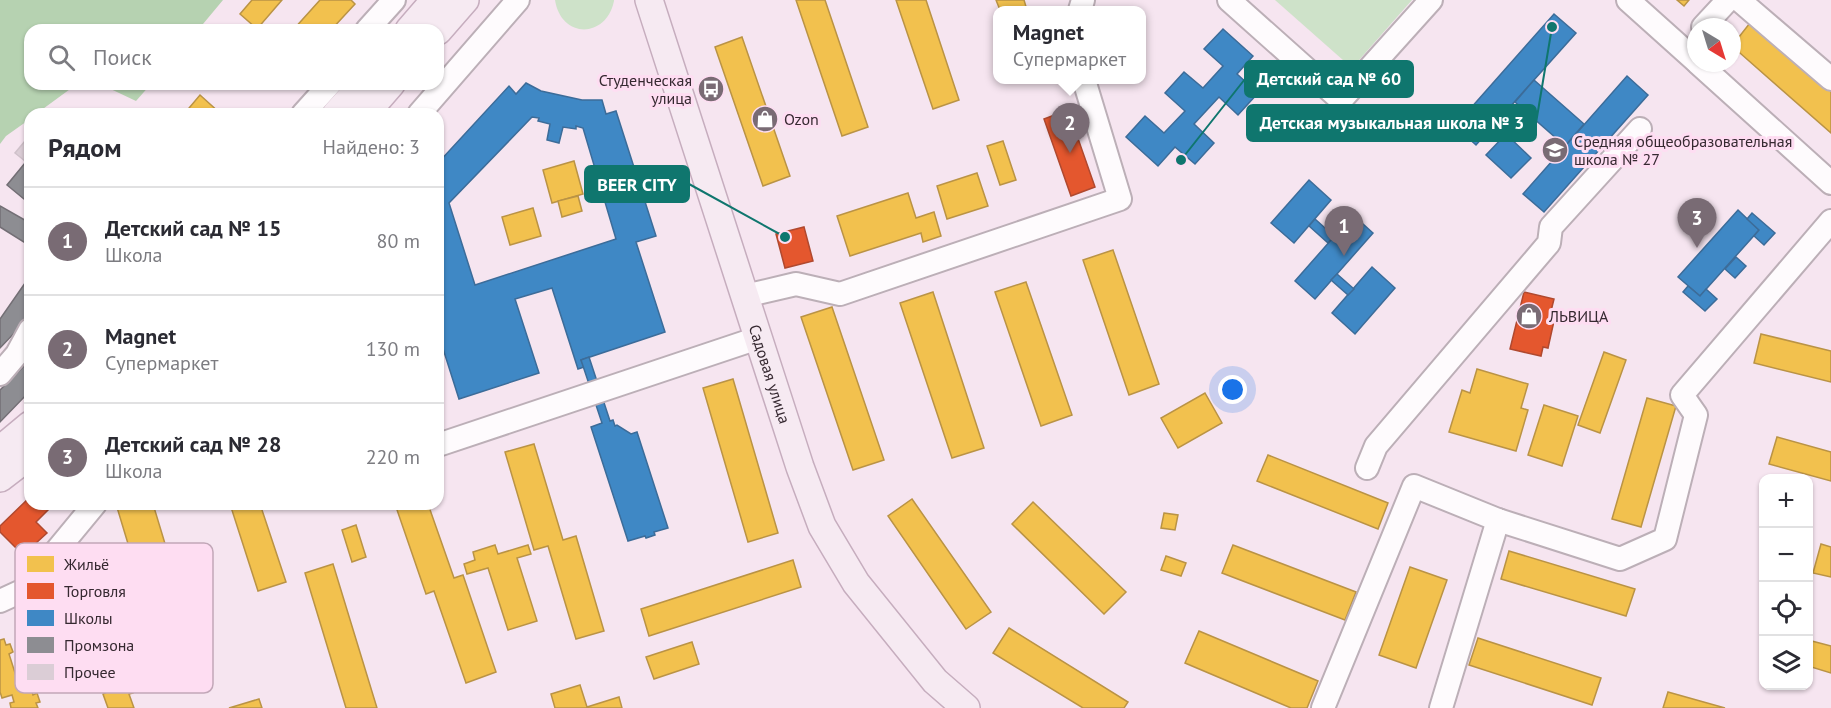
<!DOCTYPE html>
<html lang="ru">
<meta charset="utf-8">
<style>
:root{--surface:#fff;--page:#f7f7f7;--text:#2b2b33;--muted:#7c7c81;--line:#e1e1e2;--accent:#796b74}
body{margin:0;font-family:"PT Sans",sans-serif;background:var(--page);color:var(--text)}
.controls{position:absolute;right:18px;bottom:18px;display:grid;overflow:hidden;border-radius:12px;box-shadow:0 2px 4px #0004}
.controls button{width:54px;height:54px;display:grid;place-items:center;padding:0;border:0;border-bottom:2px solid var(--line);background:var(--surface);color:var(--text);font:30px sans-serif}
.compass{position:absolute;left:1687px;top:18px;width:54px;height:54px;border-radius:50%;background:var(--surface);box-shadow:0 2px 4px #0004;rotate:142deg}
.you{position:absolute;left:1233px;top:390px;width:21px;height:21px;margin:-15px;border:4px solid #fff;border-radius:50%;background:#1a73e8;box-shadow:0 0 0 9px #1a73e833}
.badge{display:grid;place-items:center;width:39px;height:39px;border-radius:50%;background:var(--accent);color:#fff;font-size:20px;font-weight:700}
.pin{position:absolute;translate:-50% -50px;filter:drop-shadow(0 2px 3px #0008)}
.pin::after{content:'';position:absolute;top:32px;width:21px;height:18px;background:inherit;clip-path:polygon(0 0,100% 0,50% 100%)}
.popup{position:absolute;left:993px;top:6px;width:153px;height:78px;box-sizing:border-box;display:grid;place-content:center;border-radius:12px;background:var(--surface);filter:drop-shadow(0 2px 4px #0005);font-size:20px;white-space:nowrap;color:var(--muted)}
.popup b{font-size:22px;color:var(--text)}
.popup::after{content:'';position:absolute;left:50%;top:100%;margin-left:-12px;border:12px solid transparent;border-top-color:var(--surface)}
.list{margin:0;padding:0;list-style:none}
h2{display:flex;justify-content:space-between;align-items:center;height:78px;margin:0;padding:0 24px;font-size:26px}
h2 small{font-size:20px;font-weight:400;color:var(--muted)}
.list li{display:grid;grid-template-columns:39px 1fr auto;gap:18px;align-items:center;box-sizing:border-box;height:108px;padding:0 24px;border-top:2px solid var(--line)}
.list b{display:block;font-size:22px;white-space:nowrap}
.list p{margin:0;font-size:20px;white-space:nowrap;color:var(--muted)}
.list em{font-size:20px;font-style:normal;color:var(--muted)}
.icon{flex:none;width:33px;height:33px;fill:none;stroke:currentColor;stroke-width:2;stroke-linecap:round;stroke-linejoin:round}
.map{position:relative;flex:none;width:1831px;height:708px;overflow:hidden}
.search{position:absolute;background:var(--surface);box-shadow:0 2px 4px #0004;left:24px;top:24px;width:420px;height:66px;display:flex;align-items:center;gap:15px;box-sizing:border-box;padding:0 21px;border-radius:18px;color:var(--muted);font-size:22px}
.panel{position:absolute;background:var(--surface);box-shadow:0 2px 4px #0004;left:24px;top:108px;width:420px;height:402px;border-radius:18px}
.map>svg:first-child{display:block}
</style>
<div class="map">
<svg width="1831" height="708" viewBox="0 0 1831 708">
<rect width="100%" height="100%" fill="#f6e5f0"/>
<g fill="#cee2c9">
<path d="M555,0H614V1C606,39 561,39 555,0Z"/>
<polygon points="1275,0 1412,0 1352,68"/>
</g>
<g fill="#b6d2b1">
<polygon points="0,0 223,0 198,30 30,30 30,84 77,84 36,114 30,114 30,119 6,136 0,144"/>
<polygon points="100,84 151,84 136,101"/>
</g>
<g fill="#f2c14e" stroke="#ba9345" stroke-width="1.5">
<polygon points="252,0 282,0 257,29 240,14"/>
<polygon points="320,0 351,0 355,4 331,30 293,30"/>
<polygon points="796,0 825,0 868,127 842,136"/>
<polygon points="896,0 926,0 959,100 933,109"/>
<polygon points="996,0 1024,0 1027,10 1000,10"/>
<polygon points="1677,0 1689,0 1684,6"/>
<polygon points="1753,19 1831,88 1831,133 1732,46"/>
<polygon points="742,37 790,176 763,186 715,47"/>
<polygon points="200,95 221,114 184,114"/>
<polygon points="1003,141 1016,180 1000,185 987,146"/>
<polygon points="574,161 583,194 552,203 543,170"/>
<polygon points="977,173 988,206 947,219 937,186"/>
<polygon points="908,193 916,218 934,212 941,236 923,242 921,233 850,256 837,216"/>
<polygon points="578,196 582,211 562,217 558,201"/>
<polygon points="533,208 541,236 510,245 502,217"/>
<polygon points="1113,250 1159,384 1129,395 1083,260"/>
<polygon points="1026,282 1072,415 1041,426 995,292"/>
<polygon points="933,292 984,448 952,458 900,303"/>
<polygon points="832,307 884,460 853,470 801,317"/>
<polygon points="1761,334 1831,351 1831,382 1754,363"/>
<polygon points="1604,352 1626,360 1600,433 1578,425"/>
<polygon points="1477,369 1528,384 1521,408 1528,410 1516,451 1449,432 1462,390 1470,393"/>
<polygon points="733,379 778,533 748,542 703,388"/>
<polygon points="1205,393 1222,423 1178,448 1161,418"/>
<polygon points="1647,398 1676,406 1641,527 1612,519"/>
<polygon points="1544,405 1578,416 1562,466 1528,455"/>
<polygon points="1777,437 1831,452 1831,481 1769,464"/>
<polygon points="534,444 563,540 576,536 604,631 576,639 548,546 534,550 505,452"/>
<polygon points="1268,455 1388,503 1378,529 1257,481"/>
<polygon points="912,499 991,612 966,629 888,516"/>
<polygon points="1033,502 1126,592 1104,614 1012,524"/>
<polygon points="116,504 153,504 199,656 165,666"/>
<polygon points="230,504 260,504 286,582 258,591"/>
<polygon points="395,504 428,504 454,578 463,575 496,672 466,683 434,591 426,594"/>
<polygon points="1164,513 1178,515 1175,530 1161,528"/>
<polygon points="356,525 366,557 352,562 342,530"/>
<polygon points="1821,544 1831,547 1831,577 1813,573"/>
<polygon points="495,545 498,554 528,545 531,554 517,558 537,621 508,630 488,568 467,574 464,564 475,560 473,552"/>
<polygon points="1233,545 1356,592 1345,620 1222,573"/>
<polygon points="1509,551 1635,589 1626,616 1501,579"/>
<polygon points="1166,556 1186,563 1181,576 1161,570"/>
<polygon points="793,560 801,587 649,636 641,609"/>
<polygon points="333,564 377,708 346,708 305,573"/>
<polygon points="1410,567 1447,580 1416,668 1379,655"/>
<polygon points="66,571 70,578 72,574 78,573 81,576 86,573 101,613 64,624 52,578"/>
<polygon points="1009,628 1128,702 1124,708 1083,708 993,653"/>
<polygon points="1199,631 1318,681 1307,708 1291,708 1185,663"/>
<polygon points="1478,638 1601,678 1592,705 1469,665"/>
<polygon points="4,639 6,645 10,644 13,652 9,654 16,676 20,675 23,684 19,685 21,692 31,688 33,695 37,693 40,702 36,703 38,708 11,708 10,703 14,702 12,695 2,698 0,692 0,640"/>
<polygon points="1808,640 1831,646 1831,673 1808,666"/>
<polygon points="692,642 699,664 654,679 646,657"/>
<polygon points="124,679 127,685 130,684 133,693 129,694 134,708 108,708 103,694 107,692 105,686"/>
<polygon points="580,685 587,707 619,697 622,708 555,708 551,694"/>
<polygon points="1668,692 1725,708 1663,708"/>
<polygon points="259,699 262,708 229,708"/>
</g>
<g fill="#e4572e" stroke="#b0492f" stroke-width="1.5">
<polygon points="1068,110 1095,187 1071,196 1044,119"/>
<polygon points="804,227 813,261 785,268 776,234"/>
<polygon points="1524,292 1554,299 1551,311 1556,312 1548,348 1543,347 1541,356 1510,349"/>
<polygon points="30,497 30,504 54,504 36,522 47,533 23,555 0,532 0,526"/>
</g>
<g fill="#3f88c5" stroke="#3c6c99" stroke-width="1.5" fill-rule="evenodd">
<polygon points="1554,14 1576,33 1476,145 1455,126"/>
<polygon points="1223,29 1253,56 1237,74 1258,93 1238,115 1219,97 1194,124 1214,143 1195,164 1175,147 1158,166 1126,137 1145,116 1164,133 1185,111 1165,93 1184,72 1203,88 1223,66 1204,49"/>
<polygon points="1627,76 1648,95 1544,212 1523,194"/>
<polygon points="1534,80 1584,124 1565,146 1515,102"/>
<path d="M526,83L541,91L582,100H602L606,114L616,111L656,236L636,242L665,332L581,360L584,367L578,369L552,288L515,299L539,373L459,399L438,333V163L509,86L516,94ZM532,117L539,118L538,121L550,124L547,140L559,143L563,127L576,129V126L583,128L616,239L475,285L449,203Z"/>
<polygon points="1506,134 1531,158 1511,178 1486,155"/>
<polygon points="1309,180 1331,200 1294,243 1271,223"/>
<polygon points="1738,210 1759,230 1700,296 1678,277"/>
<polygon points="1752,213 1775,233 1764,245 1754,236 1759,230 1747,219"/>
<polygon points="1353,215 1373,233 1315,299 1295,281"/>
<polygon points="1315,219 1334,236 1328,243 1309,226"/>
<polygon points="1736,257 1746,266 1735,278 1725,269"/>
<polygon points="1372,267 1395,288 1355,334 1332,313"/>
<polygon points="1337,274 1354,289 1348,295 1331,280"/>
<polygon points="1688,286 1700,296 1706,289 1717,299 1705,311 1683,292"/>
<polygon points="589,357 610,421 613,420 615,426 617,425 631,434 637,432 668,528 654,532 655,535 646,538 645,536 628,541 591,427 602,423 581,360"/>
</g>
<g fill="#8d8d92" stroke="#736f75" stroke-width="1.5">
<polygon points="25,163 30,166 30,204 7,185"/>
<polygon points="0,206 30,223 30,248 24,242 0,227"/>
<polygon points="30,276 30,311 19,328 0,348 0,319"/>
<polygon points="24,366 30,372 30,391 0,422 0,390"/>
</g>
<polygon fill="#dbcdd6" stroke="#cfc1ca" stroke-width="1.5" points="30,135 30,165 15,153"/>
<g fill="none" stroke-linecap="round" stroke-linejoin="round">
<defs>
<g id="minor">
<polyline points="1229,0 1341,100 1431,0"/>
<polyline points="1628,0 1696,61"/>
<polyline points="1739,0 1831,79"/>
<polyline points="1080,10 1083,0"/>
<polyline points="1703,27 1728,0"/>
<polyline points="367,30 394,0"/>
<polyline points="1698,63 1831,183"/>
<polyline points="303,114 330,84"/>
<polyline points="419,114 518,0"/>
<polyline points="745,296 796,284 840,294 1120,199 1084,80"/>
<polyline points="0,374 17,354 30,330"/>
<polyline points="438,445 758,338"/>
<polyline points="1367,468 1376,446 1549,243 1551,227 1640,129"/>
<polyline points="0,601 24,590 95,504"/>
<polyline points="1323,708 1414,486 1498,520 1620,559 1665,539 1696,415 1682,395 1831,221"/>
<polyline points="1441,708 1498,520"/>
</g>
<g id="major">
<path id="s1" d="M649,0L800,467L822,526L856,583L935,681L966,708"/>
<polyline points="409,30 435,0"/>
<polyline points="438,31 465,0"/>
<polyline points="336,114 363,84"/>
<polyline points="365,114 391,84"/>
<polyline points="0,450 30,425"/>
<polyline points="0,478 30,455"/>
</g>
</defs>
<use href="#minor" stroke="#bcafb7" stroke-width="26"/>
<use href="#major" stroke="#c6adbe" stroke-width="30"/>
<use href="#minor" stroke="#fefbfd" stroke-width="22"/>
<use href="#major" stroke="#f6eaf2" stroke-width="27"/>
</g>
<defs>
<symbol id="bus-disc" viewBox="-11 -11 22 22"><circle r="9.5" fill="#796b74" stroke="#feddf2"/><path d="M-5-6H5V4H4V6H2V4H-2V6H-4V4H-5ZM-3.5-4V0h7V-4ZM-3.5 1.2v1.5H-2V1.2ZM2 1.2v1.5H3.5V1.2Z" fill="#fff"/></symbol>
<symbol id="shop-disc" viewBox="-11 -11 22 22"><circle r="9.5" fill="#796b74" stroke="#feddf2"/><path d="M-5-2.5h2.3a2.7 3.5 0 0 1 5.4 0H5L5.5 6h-11ZM-1.5-2.5h3a1.5 2.3 0 0 0-3 0Z" fill="#fff"/></symbol>
<symbol id="school-disc" viewBox="-11 -11 22 22"><circle r="9.5" fill="#796b74" stroke="#feddf2"/><path d="M0-5L7-2L0 1L-7-2ZM-4 1L0 2.5L4 1V4Q0 6-4 4Z" fill="#fff"/></symbol>
</defs>
<g fill-rule="evenodd">
<use href="#bus-disc" x="696" y="74" width="30" height="30"/>
<use href="#shop-disc" x="750" y="104" width="30" height="30"/>
<use href="#school-disc" x="1540" y="135" width="30" height="30"/>
<use href="#shop-disc" x="1514" y="301" width="30" height="30"/>
</g>
<g text-anchor="middle" stroke-width="6" stroke-linejoin="round" paint-order="stroke">
<g font-size="16" fill="#362931" stroke="#feddf2" text-anchor="start">
<text x="692" y="86" text-anchor="end">Студенческая<tspan x="692" dy="18">улица</tspan></text>
<text x="784" y="125">Ozon</text>
<text x="1574" y="147">Средняя общеобразовательная<tspan x="1574" dy="18">школа № 27</tspan></text>
<text x="1549" y="322">ЛЬВИЦА</text>
</g>
<g font-size="16" fill="#362931" stroke="#feddf2">
<text dy="6" stroke="none"><textPath href="#s1" startOffset="393">Садовая улица</textPath></text>
</g>
</g>
<rect x="15" y="543" width="198" height="150" rx="9" fill="#feddf2" stroke="#c2a7b8" stroke-width="1.5"/>
<rect x="27" y="556" width="27" height="16" fill="#f2c14e"/>
<rect x="27" y="583" width="27" height="16" fill="#e4572e"/>
<rect x="27" y="610" width="27" height="16" fill="#3f88c5"/>
<rect x="27" y="637" width="27" height="16" fill="#8d8d92"/>
<rect x="27" y="664" width="27" height="16" fill="#dbcdd6"/>
<g font-size="16" fill="#362931">
<text x="64" y="570">Жильё</text>
<text x="64" y="597">Торговля</text>
<text x="64" y="624">Школы</text>
<text x="64" y="651">Промзона</text>
<text x="64" y="678">Прочее</text>
</g>
<path fill="none" stroke="#0f766e" stroke-width="2" d="M1181 160L1245 79M1552 27L1536 123M785 237L689 184"/>
<g fill="#0f766e" stroke="#feddf2" stroke-width="2">
<circle cx="1181" cy="160" r="6"/>
<circle cx="1552" cy="27" r="6"/>
<circle cx="785" cy="237" r="6"/>
</g>
<g fill="#0f766e" stroke="#0f766e" stroke-width="2">
<rect x="1245" y="61" width="168" height="36" rx="6"/>
<rect x="1247" y="105" width="289" height="36" rx="6"/>
<rect x="585" y="166" width="104" height="36" rx="6"/>
</g>
<g font-size="18" text-anchor="middle" font-weight="bold" fill="#fff">
<text x="1329" y="85">Детский сад № 60</text>
<text x="1392" y="129">Детская музыкальная школа № 3</text>
<text x="637" y="191">BEER CITY</text>
</g>
</svg>
<div class="controls">
<button>+</button>
<button>−</button>
<button><svg class="icon" aria-label="locate" viewBox="0 0 24 24"><circle cx="12" cy="12" r="6"/><path d="M12 2v4M12 18v4M2 12h4M18 12h4"/></svg></button>
<button><svg class="icon" aria-label="layers" viewBox="0 0 24 24"><path d="M12 4l9 5-9 5-9-5zM3 14l9 5 9-5"/></svg></button>
</div>
<svg class="compass" viewBox="-18 -18 36 36"><path d="M0-13l5 13h-10z" fill="#e53935"/><path d="M0 13l5-13h-10z" fill="#7c7c81"/></svg>
<div class="you"></div>
<div class="pin badge" style="left:1344px;top:256px">1</div>
<div class="pin badge" style="left:1070px;top:153px">2</div>
<div class="popup"><b>Magnet</b>Супермаркет</div>
<div class="pin badge" style="left:1697px;top:248px">3</div>
<div class="search"><svg class="icon" aria-label="search" viewBox="0 0 24 24"><circle cx="10" cy="10" r="6"/><path d="M15 15l6 6"/></svg>Поиск</div>
<section class="panel">
<h2>Рядом<small>Найдено: 3</small></h2>
<ul class="list">
<li><span class="badge">1</span><div><b>Детский сад № 15</b><p>Школа</p></div><em>80 m</em></li>
<li><span class="badge">2</span><div><b>Magnet</b><p>Супермаркет</p></div><em>130 m</em></li>
<li><span class="badge">3</span><div><b>Детский сад № 28</b><p>Школа</p></div><em>220 m</em></li>
</ul>
</section>
</div>
